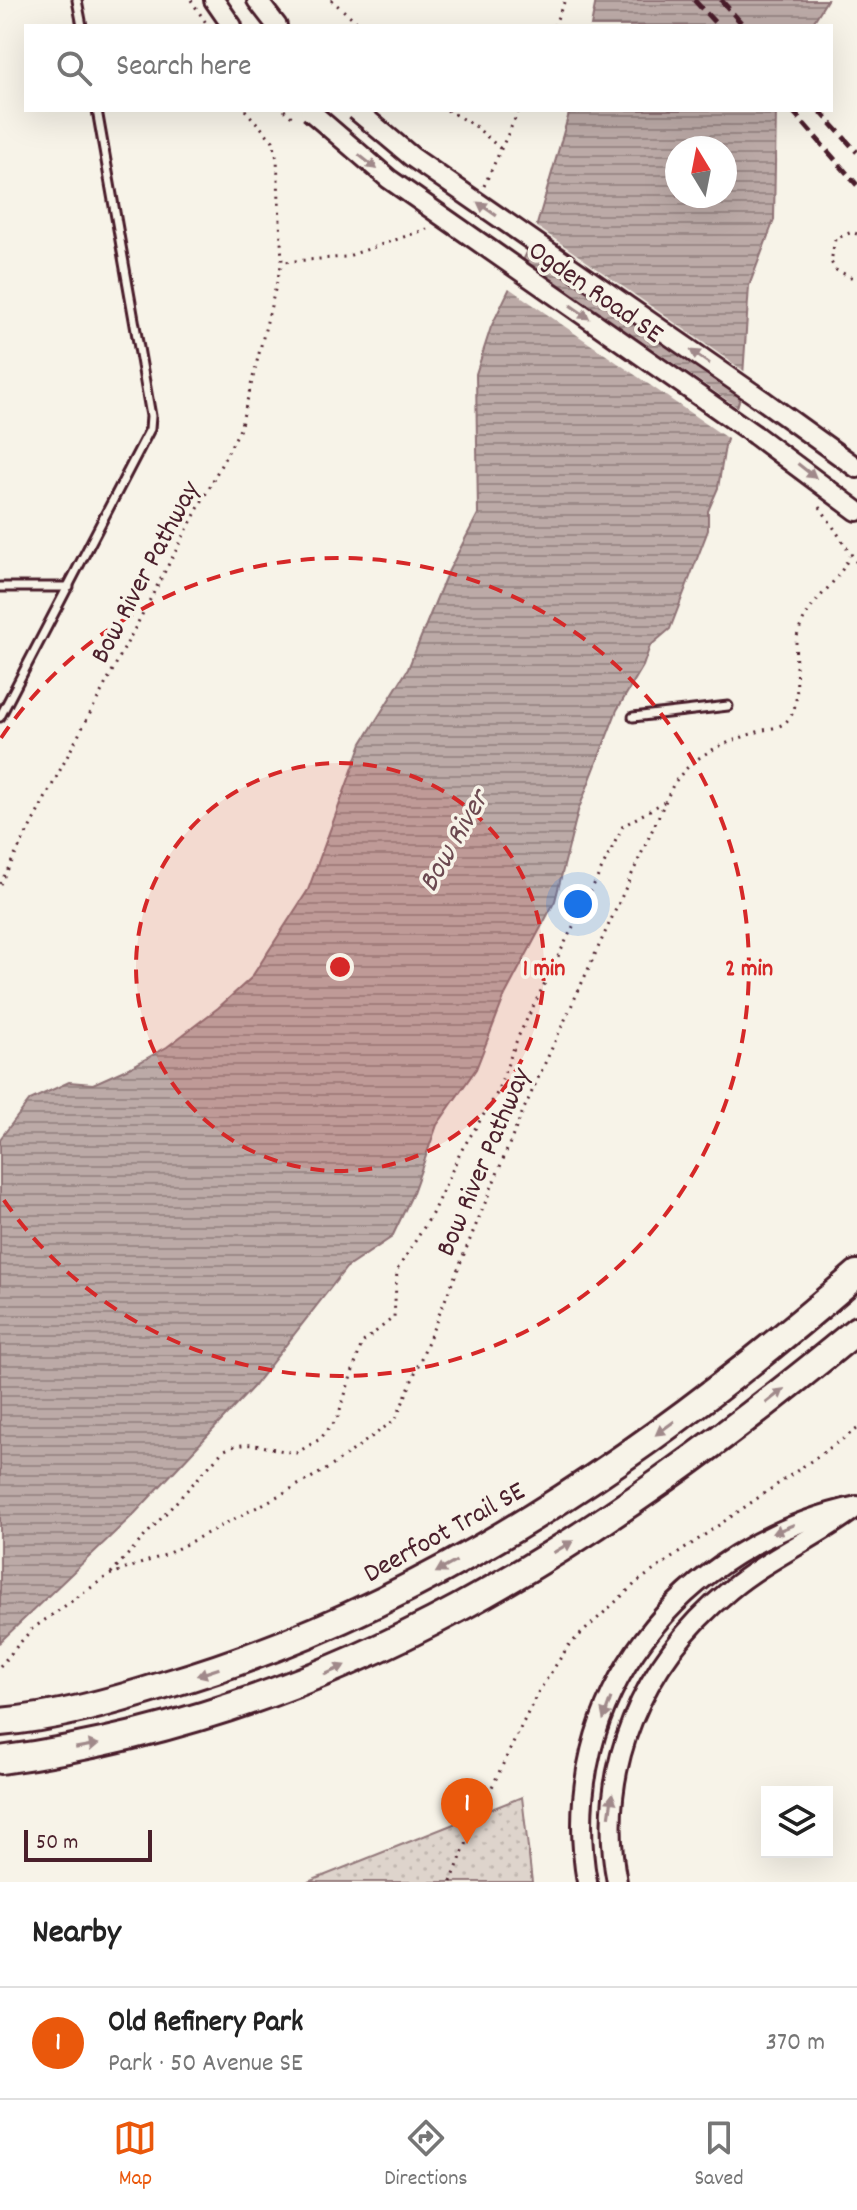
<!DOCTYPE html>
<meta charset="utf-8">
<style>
:root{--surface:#fff;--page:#f6f6f6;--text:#222;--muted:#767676;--line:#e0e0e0;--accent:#ea580c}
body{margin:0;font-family:Dekko,sans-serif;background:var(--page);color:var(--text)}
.controls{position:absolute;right:24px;bottom:24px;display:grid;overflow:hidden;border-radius:0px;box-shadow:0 8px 32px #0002}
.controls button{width:72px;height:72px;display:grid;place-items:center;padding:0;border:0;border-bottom:2px solid var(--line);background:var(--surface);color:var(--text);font:40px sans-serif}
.compass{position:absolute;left:665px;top:136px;width:72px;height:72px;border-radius:50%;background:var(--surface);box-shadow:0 8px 32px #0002;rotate:350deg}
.scale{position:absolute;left:24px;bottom:20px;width:128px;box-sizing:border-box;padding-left:8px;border:4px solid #4a1f2b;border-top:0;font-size:22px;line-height:28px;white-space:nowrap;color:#4a1f2b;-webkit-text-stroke:6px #f7f3e8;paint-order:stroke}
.you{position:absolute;left:578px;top:904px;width:28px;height:28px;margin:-20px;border:6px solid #fff;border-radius:50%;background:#1a73e8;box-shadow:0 0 0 12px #1a73e833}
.badge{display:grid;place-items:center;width:52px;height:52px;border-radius:50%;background:var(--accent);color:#fff;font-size:26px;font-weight:700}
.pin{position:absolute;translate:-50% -66px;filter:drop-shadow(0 2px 4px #0008)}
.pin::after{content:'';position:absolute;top:42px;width:28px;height:24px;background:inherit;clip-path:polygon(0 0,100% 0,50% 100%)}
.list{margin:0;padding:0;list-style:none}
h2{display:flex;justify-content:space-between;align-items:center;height:104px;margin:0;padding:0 32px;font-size:34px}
h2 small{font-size:26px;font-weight:400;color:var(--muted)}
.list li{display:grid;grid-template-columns:52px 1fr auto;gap:24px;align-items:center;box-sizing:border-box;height:112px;padding:0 32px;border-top:2px solid var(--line)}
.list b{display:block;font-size:30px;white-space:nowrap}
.list p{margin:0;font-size:26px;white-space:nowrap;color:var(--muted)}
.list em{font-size:26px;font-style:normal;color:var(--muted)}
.icon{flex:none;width:44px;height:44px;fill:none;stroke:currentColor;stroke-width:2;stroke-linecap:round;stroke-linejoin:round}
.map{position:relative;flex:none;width:857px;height:1882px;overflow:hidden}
.search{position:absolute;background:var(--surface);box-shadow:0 8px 32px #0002;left:24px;right:24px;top:24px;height:88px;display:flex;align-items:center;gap:20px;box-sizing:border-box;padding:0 28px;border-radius:0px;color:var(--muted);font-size:30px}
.sheet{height:216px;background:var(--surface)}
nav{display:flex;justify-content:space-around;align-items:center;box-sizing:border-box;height:112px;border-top:2px solid var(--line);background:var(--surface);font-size:22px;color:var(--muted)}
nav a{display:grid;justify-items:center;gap:4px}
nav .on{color:var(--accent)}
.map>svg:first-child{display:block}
</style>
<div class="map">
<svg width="857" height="1882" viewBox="0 0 857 1882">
<defs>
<pattern id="park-dots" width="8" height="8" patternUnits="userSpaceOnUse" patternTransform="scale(2)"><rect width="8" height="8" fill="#ded4cc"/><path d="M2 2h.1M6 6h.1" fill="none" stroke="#c0b6af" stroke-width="1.8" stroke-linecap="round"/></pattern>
<pattern id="water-rules" width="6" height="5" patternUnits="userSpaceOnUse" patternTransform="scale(2)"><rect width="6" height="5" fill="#bcaaa7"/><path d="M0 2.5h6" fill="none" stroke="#9b8a88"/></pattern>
</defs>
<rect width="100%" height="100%" fill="#f7f3e8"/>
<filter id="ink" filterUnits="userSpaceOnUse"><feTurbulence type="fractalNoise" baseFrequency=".0125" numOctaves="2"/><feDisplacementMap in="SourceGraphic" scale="16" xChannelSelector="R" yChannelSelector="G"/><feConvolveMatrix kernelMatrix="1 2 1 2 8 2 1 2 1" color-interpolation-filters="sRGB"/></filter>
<g filter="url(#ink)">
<polygon fill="url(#park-dots)" stroke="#947a7c" stroke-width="2" points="522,1797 532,1882 308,1882"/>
<g fill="url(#water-rules)" stroke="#8e7275" stroke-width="2" fill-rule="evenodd">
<polygon points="596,0 827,0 811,26 591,26"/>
<path d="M570,110H776L774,220L749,286L742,391L725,446L718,488L708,511V530L670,629L650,646L643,666L617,710L578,811L555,901L505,995L476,1069L437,1125L412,1195L392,1237L346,1268L253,1387L135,1513L0,1642V1139L30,1100L69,1082L93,1084L131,1067L167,1047L218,1008L251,978L308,890L362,743L408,669L445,578L478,514L476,374L491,327L532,242ZM677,148H725V196H677Z"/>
</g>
<g fill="#f7f3e8">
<polygon points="533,224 747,373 743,401 524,249"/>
<polygon points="520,257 740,409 731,441 506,286"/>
</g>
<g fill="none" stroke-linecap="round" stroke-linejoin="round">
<defs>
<g id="service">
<polyline points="77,0 82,26"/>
<polyline points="0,587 69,587"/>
<polyline points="0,717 150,429 151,416 97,110"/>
<polyline points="633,717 728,706"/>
</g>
<g id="tertiary">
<polyline points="214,0 232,26"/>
<polyline points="257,0 277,26"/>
<polyline points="764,401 857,468"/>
<polyline points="755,435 857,511"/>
<path d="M587,1882C555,1697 682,1544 857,1506"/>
<path d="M617,1882C595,1769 642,1662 730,1590C767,1559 814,1539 853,1510"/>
</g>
<g id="motorway">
<path d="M0,1722C57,1717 111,1702 165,1685C425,1609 654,1451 857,1274"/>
<path d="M0,1760C339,1715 599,1543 857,1330"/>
</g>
</defs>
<use href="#service" stroke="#4a1f2b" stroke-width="13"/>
<use href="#tertiary" stroke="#4a1f2b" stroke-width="24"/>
<use href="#motorway" stroke="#4a1f2b" stroke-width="32"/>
<g stroke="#4a1f2b" stroke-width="3" stroke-dasharray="2 6" stroke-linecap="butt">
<polyline points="191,0 208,26"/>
<polyline points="331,0 362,26"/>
<polyline points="554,26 565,0"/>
<polyline points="245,110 273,141 277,159 282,262 345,257 427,229"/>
<polyline points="284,110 293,118"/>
<polyline points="447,110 475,126 503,151"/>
<polyline points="484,186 519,110"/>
<polyline points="857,234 852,232 835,239 831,262 836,270 857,280"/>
<polyline points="820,507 857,563"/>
<polyline points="0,884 240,429 282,262"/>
<path d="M111,1573L223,1451C249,1437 269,1450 296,1453L320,1439L337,1419L362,1343L394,1317L397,1270L431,1216L461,1151L496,1095L518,1037L623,826L664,802"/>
<path d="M0,1666L32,1629L109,1575L165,1555L265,1503L329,1468L396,1419L523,1111L673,785C694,753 725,743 760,731C767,729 777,728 783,724C807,709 791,662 797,637C806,601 838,586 849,556"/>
<polyline points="451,1882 475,1822 537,1694 569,1645 637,1582 857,1429"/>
</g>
<use href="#service" stroke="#f7f3e8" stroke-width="7"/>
<use href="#tertiary" stroke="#f7f3e8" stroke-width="18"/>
<use href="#motorway" stroke="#f7f3e8" stroke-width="26"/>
<g stroke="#4a1f2b" stroke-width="5" stroke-dasharray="12 6" stroke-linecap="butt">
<polyline points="694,0 718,26"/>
<polyline points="721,0 744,26"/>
<polyline points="792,110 857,185"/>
<polyline points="819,110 857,152"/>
</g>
<defs>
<g id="tertiary-bridge">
<polyline points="356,110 412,157 764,401"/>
<polyline points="310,111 389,179 755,435"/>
</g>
</defs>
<use href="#tertiary-bridge" stroke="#4a1f2b" stroke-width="24" stroke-linecap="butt"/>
<use href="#tertiary-bridge" stroke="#f7f3e8" stroke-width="18"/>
</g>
<defs><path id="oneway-solid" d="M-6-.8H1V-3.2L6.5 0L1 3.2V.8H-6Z" transform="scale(2)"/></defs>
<g fill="#a0898a">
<use href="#oneway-solid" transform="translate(368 162) rotate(38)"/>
<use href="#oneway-solid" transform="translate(487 209) rotate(-145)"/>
<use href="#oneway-solid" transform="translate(580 312) rotate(35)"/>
<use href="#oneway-solid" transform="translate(700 357) rotate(-145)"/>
<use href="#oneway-solid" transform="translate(807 471) rotate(38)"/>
<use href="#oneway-solid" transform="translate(775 1396) rotate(-38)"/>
<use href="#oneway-solid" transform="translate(665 1428) rotate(144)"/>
<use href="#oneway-solid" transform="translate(783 1529) rotate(158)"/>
<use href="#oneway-solid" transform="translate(563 1547) rotate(-31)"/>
<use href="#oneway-solid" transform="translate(446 1567) rotate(151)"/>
<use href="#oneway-solid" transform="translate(335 1670) rotate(-24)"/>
<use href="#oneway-solid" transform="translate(208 1672) rotate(162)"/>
<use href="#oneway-solid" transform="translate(607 1709) rotate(109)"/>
<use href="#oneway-solid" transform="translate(87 1746) rotate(-10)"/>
<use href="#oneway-solid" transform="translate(611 1805) rotate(-82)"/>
</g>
</g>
<circle cx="340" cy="967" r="204" fill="#d62828" fill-opacity=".12"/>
<g fill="none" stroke="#d62828" stroke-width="4" stroke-dasharray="14 10">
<circle cx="340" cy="967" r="204"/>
<path d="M1 738A409 409 0 1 1 1 1196"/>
</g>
<g text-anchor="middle" stroke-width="7" stroke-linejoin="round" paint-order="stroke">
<g font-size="28" fill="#4a1f2b" stroke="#f7f3e8">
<text transform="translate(597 290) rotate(35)" y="10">Ogden Road SE</text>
<text transform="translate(143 571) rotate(-62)" y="10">Bow River Pathway</text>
<text transform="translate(481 1161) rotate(-67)" y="10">Bow River Pathway</text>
<text transform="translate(443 1530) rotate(-29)" y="10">Deerfoot Trail SE</text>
</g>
<g font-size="30" font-style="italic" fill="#6c4950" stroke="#f7f3e8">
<text transform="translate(452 840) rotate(-60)" y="10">Bow River</text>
</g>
</g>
<circle cx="340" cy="967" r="12" fill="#d62828" stroke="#f7f3e8" stroke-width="4"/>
<g font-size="24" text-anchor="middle" font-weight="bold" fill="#d62828" stroke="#f7f3e8" stroke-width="7" stroke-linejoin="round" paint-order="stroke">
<text x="544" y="975">1 min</text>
<text x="749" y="975">2 min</text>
</g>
</svg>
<div class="controls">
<button><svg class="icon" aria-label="layers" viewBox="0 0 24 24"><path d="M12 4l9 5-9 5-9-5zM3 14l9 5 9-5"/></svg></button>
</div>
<svg class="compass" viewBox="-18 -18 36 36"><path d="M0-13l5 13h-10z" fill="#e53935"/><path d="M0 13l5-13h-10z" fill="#767676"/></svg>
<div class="scale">50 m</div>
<div class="you"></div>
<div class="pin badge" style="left:467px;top:1844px">1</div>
<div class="search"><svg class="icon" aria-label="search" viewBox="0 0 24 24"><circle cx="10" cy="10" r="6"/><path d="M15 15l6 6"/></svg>Search here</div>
</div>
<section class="sheet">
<h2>Nearby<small></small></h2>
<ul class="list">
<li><span class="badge">1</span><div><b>Old Refinery Park</b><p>Park · 50 Avenue SE</p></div><em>370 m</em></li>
</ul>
</section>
<nav>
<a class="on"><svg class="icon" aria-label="map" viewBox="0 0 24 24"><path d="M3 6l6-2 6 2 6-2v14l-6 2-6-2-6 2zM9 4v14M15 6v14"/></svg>Map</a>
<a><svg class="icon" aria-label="directions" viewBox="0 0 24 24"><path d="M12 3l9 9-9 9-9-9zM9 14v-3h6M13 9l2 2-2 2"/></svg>Directions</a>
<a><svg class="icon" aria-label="saved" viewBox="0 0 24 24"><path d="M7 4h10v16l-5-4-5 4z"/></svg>Saved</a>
</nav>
